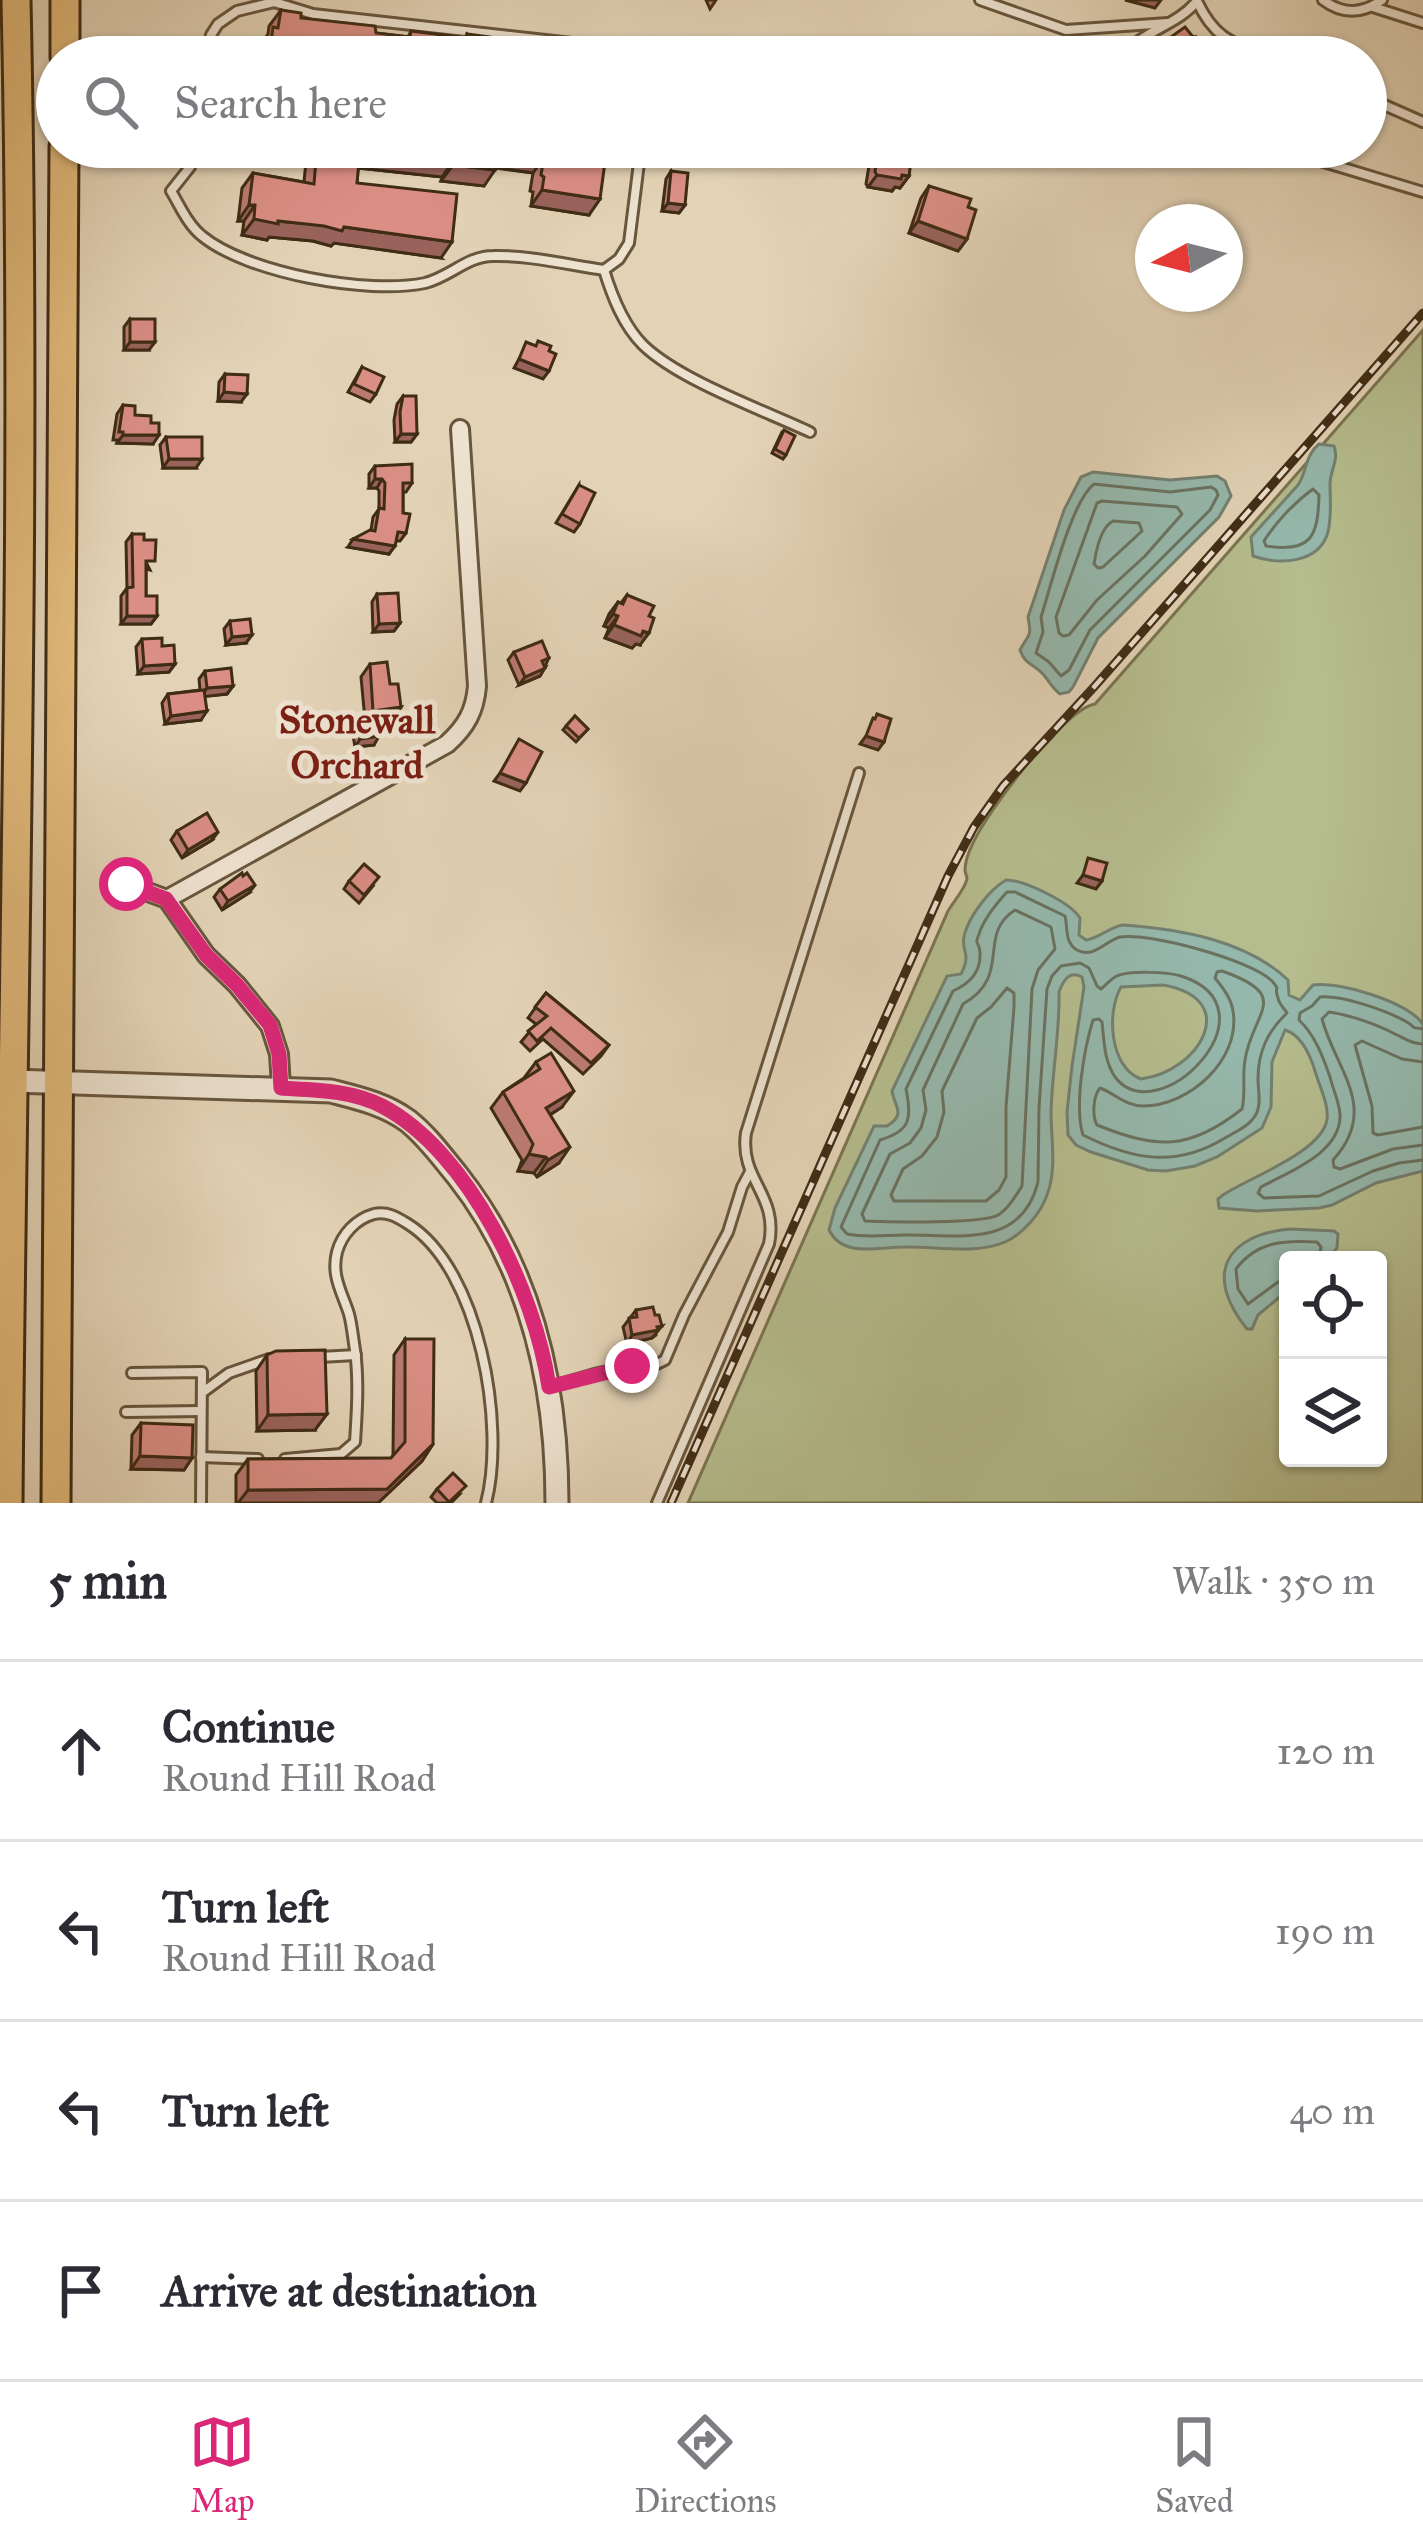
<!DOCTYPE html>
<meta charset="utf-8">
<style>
:root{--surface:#fff;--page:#f7f7f7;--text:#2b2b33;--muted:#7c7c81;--line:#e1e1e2;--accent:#db2777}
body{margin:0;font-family:"IM FELL Great Primer",serif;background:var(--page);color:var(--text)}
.controls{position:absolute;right:36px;bottom:36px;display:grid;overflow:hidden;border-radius:12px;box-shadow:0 3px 9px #0004}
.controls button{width:108px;height:108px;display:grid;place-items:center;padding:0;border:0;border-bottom:3px solid var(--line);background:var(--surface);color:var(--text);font:60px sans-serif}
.compass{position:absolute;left:1135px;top:204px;width:108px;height:108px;border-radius:50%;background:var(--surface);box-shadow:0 3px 9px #0004;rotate:263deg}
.stop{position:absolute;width:36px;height:36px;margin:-27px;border:9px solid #db2777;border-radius:50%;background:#fff}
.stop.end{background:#db2777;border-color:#fff;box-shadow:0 3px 12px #0008}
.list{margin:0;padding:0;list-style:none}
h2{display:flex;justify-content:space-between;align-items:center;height:156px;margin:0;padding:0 48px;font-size:51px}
h2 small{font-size:39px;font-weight:400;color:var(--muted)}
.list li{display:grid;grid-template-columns:78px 1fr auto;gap:36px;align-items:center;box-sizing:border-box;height:180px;padding:0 48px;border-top:3px solid var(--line)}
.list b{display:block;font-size:45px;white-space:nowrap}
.list p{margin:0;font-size:39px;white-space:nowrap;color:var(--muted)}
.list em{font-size:39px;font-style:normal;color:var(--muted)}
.icon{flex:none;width:66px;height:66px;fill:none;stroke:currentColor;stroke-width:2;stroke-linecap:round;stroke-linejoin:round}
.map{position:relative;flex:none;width:1423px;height:1503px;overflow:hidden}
.search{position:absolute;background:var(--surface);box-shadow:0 3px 9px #0004;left:36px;right:36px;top:36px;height:132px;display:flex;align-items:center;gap:30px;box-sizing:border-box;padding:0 42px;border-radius:66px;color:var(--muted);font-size:45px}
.sheet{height:876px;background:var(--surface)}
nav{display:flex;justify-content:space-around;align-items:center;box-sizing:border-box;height:168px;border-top:3px solid var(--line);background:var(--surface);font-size:33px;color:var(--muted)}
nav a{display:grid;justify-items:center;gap:6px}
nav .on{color:var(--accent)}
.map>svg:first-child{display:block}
</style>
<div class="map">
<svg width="1423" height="1503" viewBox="0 0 1423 1503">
<rect width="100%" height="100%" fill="#e3d3b6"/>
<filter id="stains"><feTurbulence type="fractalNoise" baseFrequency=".00167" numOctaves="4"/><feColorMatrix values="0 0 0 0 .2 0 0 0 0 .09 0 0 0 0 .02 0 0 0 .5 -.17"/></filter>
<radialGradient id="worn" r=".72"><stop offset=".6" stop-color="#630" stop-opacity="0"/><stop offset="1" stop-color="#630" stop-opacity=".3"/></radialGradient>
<path fill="#b5bc8d" stroke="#7a7451" stroke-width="3" fill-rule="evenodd" d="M1423,330V1503H688L948,911C953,902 965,889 967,879C967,876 965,873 965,870C965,861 969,851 973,843C987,812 1064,709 1095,704ZM1288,1260H1378V1458H1288Z"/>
<g fill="#95b8ac" stroke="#738070" stroke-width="3" fill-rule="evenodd">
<path d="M1319,444L1334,446C1339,460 1331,468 1330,483C1330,500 1332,515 1328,532C1319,564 1279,565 1253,556L1251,537L1298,485C1307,472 1305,455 1319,444Z"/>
<path d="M1093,472L1170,480L1217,476L1225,481L1231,496L1219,517L1098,638L1073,687L1069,692L1060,694C1052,688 1049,681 1043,674C1034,664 1025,665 1020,650C1029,633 1032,638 1028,617L1064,510L1081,477Z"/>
<path d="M1006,880C1024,880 1070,902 1080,918L1079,935L1086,940C1100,938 1109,927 1123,925C1179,929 1246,940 1288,980L1289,995L1300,1000L1313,985C1340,981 1407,1002 1423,1024V1171L1376,1183L1332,1205L1319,1208L1257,1211L1219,1208L1218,1199L1223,1195C1248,1178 1323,1152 1327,1119C1329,1106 1320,1087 1316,1074C1311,1057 1302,1035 1285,1030L1272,1062L1271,1107L1262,1128L1217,1157L1195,1166L1166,1171L1148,1170L1091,1152L1076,1145L1068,1135L1067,1112L1072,1066L1084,987L1082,977C1069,970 1063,981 1059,992C1060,1032 1052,1072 1051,1112C1051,1138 1057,1170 1047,1195C1041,1213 1023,1234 1005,1242C975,1255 935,1246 904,1247C878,1247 843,1258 829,1230L835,1208L874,1126H887C907,1114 894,1106 892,1091L947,976L961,974C972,952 961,954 964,936C969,916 989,890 1006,880ZM1163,985C1243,999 1199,1072 1141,1079C1110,1068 1106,1013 1121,987Z"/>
<path d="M1290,1229L1334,1231L1338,1234L1337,1248L1327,1260H1288V1290L1258,1315L1252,1329H1247C1204,1276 1224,1235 1290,1229Z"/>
</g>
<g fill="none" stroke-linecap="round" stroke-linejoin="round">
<g stroke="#6a7260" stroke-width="3">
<path d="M1094,484L1170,492L1211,487L1216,490L1218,495L1210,510L1090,630L1069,670L1061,676L1049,662L1036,653L1043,632L1041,617C1051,586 1071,502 1094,484Z"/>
<path d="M1313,489L1319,495C1318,537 1311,553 1266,546L1264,541C1276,522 1295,502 1313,489Z"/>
<polygon points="1102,501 1177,507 1182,514 1145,556 1097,600 1069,635 1063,636 1059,633 1056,617 1097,503"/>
<path d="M1113,521L1139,523L1142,531L1103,567L1098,568L1094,564C1096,551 1101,527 1113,521Z"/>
<path d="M1007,892H1015L1065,916C1068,927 1064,942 1077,950C1094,959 1105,941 1120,937C1147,932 1252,960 1272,981C1282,993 1273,984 1278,998C1279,1004 1284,1008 1287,1013C1268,1031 1258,1051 1258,1079C1258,1091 1262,1105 1255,1116C1249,1126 1235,1132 1225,1138C1176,1168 1133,1160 1083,1135C1074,1107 1084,1049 1093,1020L1099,1019L1102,1022C1104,1040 1104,1061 1115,1077C1159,1134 1281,1008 1181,976C1168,972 1127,970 1115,977C1110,980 1106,985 1101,989L1097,986L1089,968L1080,963L1061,966L1052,976L1047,989L1039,1108L1038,1182C1021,1250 957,1234 904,1235C885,1235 866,1238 847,1234L841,1227L880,1140C911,1131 912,1118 906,1089L953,991C969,984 981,972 980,953C979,939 974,947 979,934C984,918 996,904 1007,892Z"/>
<path d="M1015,910L1051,927L1055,949L1038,970L1032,989L1022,1186C1015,1197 1008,1209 998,1215C983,1224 888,1222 865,1221L862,1214L890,1154L910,1143L921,1128L926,1110L923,1090L963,1004C1013,976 976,935 1015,910Z"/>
<path d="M1222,971C1294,996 1252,1012 1245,1060C1242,1077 1246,1093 1242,1109C1189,1151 1157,1149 1097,1125C1092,1116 1093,1096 1100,1088C1114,1093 1125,1106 1143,1106C1189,1106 1241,1060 1233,1011C1231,998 1223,988 1215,978L1217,972Z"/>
<polygon points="1007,988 1014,993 1014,1007 1006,1107 1006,1177 999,1190 986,1201 894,1201 891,1195 903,1169 922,1156 937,1137 944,1112 942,1091 977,1018 991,1007"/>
<path d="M1423,1029C1405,1026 1421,1030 1405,1021C1385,1010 1342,995 1320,997L1312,1006L1300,1013L1299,1020C1315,1035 1323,1057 1330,1077C1333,1089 1339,1102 1340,1114C1342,1153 1288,1172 1261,1187L1258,1193L1264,1198L1319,1196L1373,1171L1399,1163L1423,1160"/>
<path d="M1423,1044C1410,1043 1406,1039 1395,1034C1376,1024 1350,1015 1329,1012L1322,1019C1336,1071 1380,1108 1333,1160L1334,1167L1340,1169L1393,1149L1423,1145"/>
<polyline points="1423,1062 1402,1059 1362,1041 1355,1045 1372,1106 1373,1133 1378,1135 1423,1127"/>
<path d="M1288,1281L1278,1282L1248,1304L1238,1289L1236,1269C1257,1241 1285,1240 1317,1242L1321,1247L1319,1260"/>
</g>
<defs>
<g id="service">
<polyline points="980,0 1066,30 1168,23"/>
<path d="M1323,0C1343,15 1362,14 1382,0"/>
<polyline points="1373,7 1423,23"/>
<polyline points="204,57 211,35 218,24 237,11 274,2 313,14 608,47 633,57"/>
<path d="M1123,57C1142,30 1177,26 1197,1C1214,38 1232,43 1268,57"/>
<polyline points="1366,97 1423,122"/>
<path d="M195,147L190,167L171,191C180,206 188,225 202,236C247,273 368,295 425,283C450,277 467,256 493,256C528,255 569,265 604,270"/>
<polyline points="1274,147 1423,192"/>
<path d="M604,270C612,296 623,325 643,345C679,380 763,410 810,432"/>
<polyline points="604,270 619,259 629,243 641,147"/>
<polyline points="320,1357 356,1355"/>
<polyline points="132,1373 202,1372 201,1503"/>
<polyline points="550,1387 598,1373 632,1366 653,1366 665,1360 684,1315 728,1232 742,1187 750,1172"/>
<polyline points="203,1392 229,1373 269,1359"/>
<polyline points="126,1412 201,1411"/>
<polyline points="201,1457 258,1459"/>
<path d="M285,1459L341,1454L355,1442C357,1411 359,1381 355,1350C353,1338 352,1325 349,1314C342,1292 331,1276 337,1252C342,1234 356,1219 374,1214C387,1211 397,1217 408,1224C480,1269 506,1426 486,1503"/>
<path d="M657,1503L769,1244C779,1194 739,1180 746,1133L859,773"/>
</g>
<g id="minor">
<polyline points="126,884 167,899 206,955 237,985 270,1026 279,1054 281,1087"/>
<path d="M167,899L447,744C466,727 475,711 477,686L460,429"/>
</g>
<path id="tertiary" d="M12,1081L331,1091C358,1098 385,1104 408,1121C427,1136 442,1157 457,1175C532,1270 557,1385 557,1503"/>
<g id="primary">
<polyline points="65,57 65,0"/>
<path d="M8,1503C12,1002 27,501 16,0"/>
<polyline points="56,1503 64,147"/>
</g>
</defs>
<use href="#service" stroke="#68563d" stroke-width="14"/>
<use href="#minor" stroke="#68563d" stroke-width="22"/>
<use href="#tertiary" stroke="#68563d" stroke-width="27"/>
<use href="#primary" stroke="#3f2c15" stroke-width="33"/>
<use href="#service" stroke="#ede2d0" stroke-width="8"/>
<use href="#minor" stroke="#ede2d0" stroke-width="16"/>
<use href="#tertiary" stroke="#ede2d0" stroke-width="21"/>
<use href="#primary" stroke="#e2ba7b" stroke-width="27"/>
<defs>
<polyline id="rail" points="671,1503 948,876 974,827 1003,786 1094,687 1423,313"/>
</defs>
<use href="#rail" stroke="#3f2c15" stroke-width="9"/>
<use href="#rail" stroke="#ede2d0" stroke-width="4.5" stroke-dasharray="14" stroke-linecap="butt"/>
</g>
<g fill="#bb7a72" stroke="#3f2c15" stroke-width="3">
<polygon points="706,0 716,0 710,9"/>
<polygon points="281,10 301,18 376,33 408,37 411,31 465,38 467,34 487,57 260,57 262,43 268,34 269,26"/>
<polygon points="1193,37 1172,54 1165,43 1168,39"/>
<polygon points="281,147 613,147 605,159 589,215 531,206 533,192 530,191 533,173 495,168 484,186 441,181 442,177 358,168 357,183 441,258 334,243 331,246 313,241 269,237 267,240 242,235 244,221 238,221 242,188 253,173 304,182 306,161 301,161 302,150"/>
<polygon points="875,147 878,147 909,176 900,188 895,187 892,191 868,187 866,184 871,154"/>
<polygon points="671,171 685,205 679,213 662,211 666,179"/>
<polygon points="929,186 968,207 967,239 958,251 909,233 921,198"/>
<polygon points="130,319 149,350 124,350 124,327"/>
<polygon points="362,367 376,394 370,402 348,392"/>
<polygon points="225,374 241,402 218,401 219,382"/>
<polygon points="403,396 417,434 411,442 395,442 394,420 397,404"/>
<polygon points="123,405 135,415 151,423 153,444 117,443 117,440 113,440 117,414"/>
<polygon points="781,434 786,455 783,459 772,453"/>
<polygon points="166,437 196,468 163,468 160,445"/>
<polygon points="375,466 412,483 406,492 403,492 403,513 406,533 400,541 396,541 389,554 348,547 371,530 373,517 379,509 379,491 377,488 369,488 369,474"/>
<polygon points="579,485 580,524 574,532 556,523"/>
<polygon points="132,534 150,570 146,569 146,596 157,616 151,624 121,624 121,596 127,588 126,542"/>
<polygon points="377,594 400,623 394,631 373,632 372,602"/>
<polygon points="627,595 640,645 636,644 632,648 605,638 609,628 604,626 609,614 618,602 621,603"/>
<polygon points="230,621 246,643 226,645 224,629"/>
<polygon points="142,639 162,646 175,664 169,672 138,674 136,647"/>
<polygon points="514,652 549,658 540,676 519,685 508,660"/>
<polygon points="370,664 390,684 401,707 392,719 377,721 374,745 355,747 352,729 358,721 365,720 361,677"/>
<polygon points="205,671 233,686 227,694 205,696 201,720 165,724 162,703 168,694 200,690 199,679"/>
<polygon points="575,716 588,729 576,742 563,730"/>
<polygon points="177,831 212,840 182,858 171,840"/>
<polygon points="349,881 373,886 359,903 344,889"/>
<polygon points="220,889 249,893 222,910 214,897"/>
<polygon points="546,993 609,1045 601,1056 583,1074 543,1039 530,1051 521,1042 536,1024 528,1018"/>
<polygon points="536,1062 562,1107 550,1115 559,1163 537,1177 534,1173 518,1171 522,1160 491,1108 503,1092 524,1078"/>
<polygon points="636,1310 655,1315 656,1335 652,1338 627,1344 623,1327"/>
<polygon points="405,1339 433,1444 422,1461 378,1503 236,1503 236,1475 248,1459 391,1458 393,1455 394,1355"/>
<polygon points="267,1355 315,1430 257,1431 256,1371"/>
<polygon points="141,1423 192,1458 184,1470 131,1469 132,1435"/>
<polygon points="437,1489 460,1494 451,1503 437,1503 431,1497"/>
</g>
<g fill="#99635c" stroke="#3f2c15" stroke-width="3">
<polygon points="1125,0 1161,0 1155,8"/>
<polygon points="310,147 316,147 306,161 301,161"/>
<polygon points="360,151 453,161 442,177 349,167"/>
<polygon points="497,151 544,157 533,173 486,166"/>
<polygon points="453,165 495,170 484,186 441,181"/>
<polygon points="877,175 902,175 909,176 900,188 895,187 892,191 868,187"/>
<polygon points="542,190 600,199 589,215 531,206"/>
<polygon points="668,203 685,205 679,213 662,211"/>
<polygon points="249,205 255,205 244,221 238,221"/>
<polygon points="254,219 344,227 452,242 441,258 334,243 331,246 313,241 269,237 267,240 242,235"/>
<polygon points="918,221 967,239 958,251 909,233"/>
<polygon points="130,342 155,342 149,350 124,350"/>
<polygon points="519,359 549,371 543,379 514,368"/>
<polygon points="224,392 247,394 241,402 218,401"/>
<polygon points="401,434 417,434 411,442 395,442"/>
<polygon points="123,435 159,435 153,444 117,443"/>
<polygon points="169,459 202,459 196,468 163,468"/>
<polygon points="375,479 382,479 377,488 369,488"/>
<polygon points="353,539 395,546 389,554 348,547"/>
<polygon points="613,614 618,616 609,628 604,626"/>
<polygon points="127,616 157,616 151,624 121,624"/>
<polygon points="400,623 394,631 373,632 379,624"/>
<polygon points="614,625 649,633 640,645 636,644 632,648 605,638"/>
<polygon points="252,635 246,643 226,645 232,637"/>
<polygon points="175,664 169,672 138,674 144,666"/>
<polygon points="545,668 540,676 519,685 525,677"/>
<polygon points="233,686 227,694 201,697 207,688"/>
<polygon points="401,707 392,719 365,723 373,711"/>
<polygon points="207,711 201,720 165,724 171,716"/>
<polygon points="379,736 374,745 355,747 360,739"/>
<polygon points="866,736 884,742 878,750 860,744"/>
<polygon points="500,773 526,783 520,791 494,781"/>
<polygon points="218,832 212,840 182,858 188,850"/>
<polygon points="1083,875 1102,881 1096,889 1077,883"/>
<polygon points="255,885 249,893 222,910 228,901"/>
<polygon points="574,1091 562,1107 535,1124 546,1108"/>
<polygon points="570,1147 559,1163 537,1177 548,1160"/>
<polygon points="529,1154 546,1157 534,1173 518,1171"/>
<polygon points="662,1326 652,1338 627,1344 632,1335"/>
<polygon points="327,1414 315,1430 257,1431 268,1415"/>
<polygon points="433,1444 422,1461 378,1503 238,1503 248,1490 387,1489"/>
<polygon points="140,1456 192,1458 184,1470 131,1469"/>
</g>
<g fill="#da8e84" stroke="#3f2c15" stroke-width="3">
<polygon points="281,10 301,13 301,18 375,26 376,33 410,37 411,31 467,38 467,34 490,37 487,57 269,57 273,27 278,28"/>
<polygon points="1185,27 1193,37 1175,49 1168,39"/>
<polygon points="317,147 613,147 607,147 600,199 542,190 544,177 541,175 544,157 497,151 495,170 453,165 453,161 360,151 357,183 457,194 452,242 344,227 342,231 324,226 278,221 278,224 254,219 255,205 249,205 253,173 314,184"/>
<polygon points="878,147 913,147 909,176 902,175 901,179 877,175 875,172"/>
<polygon points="671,171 688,173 685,205 668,203"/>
<polygon points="929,186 971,199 968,207 976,210 967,239 918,221"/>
<rect x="130" y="319" width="25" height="23"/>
<polygon points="538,341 551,346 549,351 556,354 549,371 519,359 526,342 536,346"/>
<polygon points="362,367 384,377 376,394 354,384"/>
<polygon points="225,374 248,375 247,394 224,392"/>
<polygon points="403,396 416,396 417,434 401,434 400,412"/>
<polygon points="123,405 135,406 135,415 151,416 151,423 159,423 159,435 123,435 123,432 119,432"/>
<polygon points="784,430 795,436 786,455 775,449"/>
<polygon points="166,437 202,437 202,459 169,459"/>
<polygon points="412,464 412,483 403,483 403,513 410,514 406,533 398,532 395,546 353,539 370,530 375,531 379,508 384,509 385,483 382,479 375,479 375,466"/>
<polygon points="579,485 595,493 580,524 562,514"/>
<polygon points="132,534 144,534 144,540 156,540 155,561 146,561 146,596 157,596 157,616 127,616 127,588 133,587"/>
<polygon points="398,593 400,623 379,624 377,594"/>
<polygon points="627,595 654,606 649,616 654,618 649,633 643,631 641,636 614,625 618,616 613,614 618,602 623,604"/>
<polygon points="250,619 252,635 232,637 230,621"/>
<polygon points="162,638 162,646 174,645 175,664 144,666 142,639"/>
<polygon points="542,641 549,658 542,661 545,668 525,677 514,652"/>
<polygon points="387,662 390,684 398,684 401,707 373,711 370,664"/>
<polygon points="231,668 233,686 207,688 205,671"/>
<polygon points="204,690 207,711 171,716 168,694"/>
<polygon points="877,714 891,719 884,742 866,736 873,718 875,719"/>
<polygon points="575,716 588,729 579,738 566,726"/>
<polygon points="377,718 379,736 360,739 358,721"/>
<polygon points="519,739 542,752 526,783 500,773"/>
<polygon points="207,813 218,832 188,850 177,831"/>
<polygon points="1088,858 1107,863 1102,881 1083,875"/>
<polygon points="364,864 379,877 364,895 349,881"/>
<polygon points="242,873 243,876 247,873 255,885 228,901 220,889"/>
<polygon points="546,993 609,1045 591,1063 551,1028 537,1041 528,1031 547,1016 535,1007"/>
<polygon points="551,1053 574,1091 546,1108 570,1147 548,1160 546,1157 529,1154 533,1144 503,1092 540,1069 536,1062"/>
<polygon points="653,1307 655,1315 659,1315 662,1326 657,1327 658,1330 632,1335 629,1318 637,1317 636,1310"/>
<polygon points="405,1339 434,1339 433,1444 387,1489 248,1490 248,1459 391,1458 405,1442"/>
<polygon points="325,1350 327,1414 268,1415 267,1355 276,1351"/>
<polygon points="141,1423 193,1425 192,1458 140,1456"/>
<polygon points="453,1473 466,1486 449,1502 437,1489"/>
</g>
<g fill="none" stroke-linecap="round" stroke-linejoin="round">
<path stroke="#db2777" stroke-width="15" d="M126,884L166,899L206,955L237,985L270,1025L279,1054L281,1088C315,1090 351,1090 382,1106C470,1152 535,1292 549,1387L632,1366"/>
</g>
<g text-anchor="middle" stroke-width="10" stroke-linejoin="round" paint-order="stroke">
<g font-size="39" font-weight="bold" fill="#7a1f14" stroke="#ede2d0">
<text x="357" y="733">Stonewall<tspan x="357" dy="45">Orchard</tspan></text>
</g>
</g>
<rect width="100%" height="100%" filter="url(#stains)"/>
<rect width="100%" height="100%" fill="url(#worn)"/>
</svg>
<div class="controls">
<button><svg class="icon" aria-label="locate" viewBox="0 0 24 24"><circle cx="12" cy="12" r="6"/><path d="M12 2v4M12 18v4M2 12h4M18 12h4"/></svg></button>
<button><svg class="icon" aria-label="layers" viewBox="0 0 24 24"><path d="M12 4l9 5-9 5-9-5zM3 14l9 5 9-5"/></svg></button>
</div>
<svg class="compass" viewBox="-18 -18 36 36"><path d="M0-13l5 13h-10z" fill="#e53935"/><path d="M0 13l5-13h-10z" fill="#7c7c81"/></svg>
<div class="stop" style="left:126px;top:884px"></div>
<div class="stop end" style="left:632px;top:1366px"></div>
<div class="search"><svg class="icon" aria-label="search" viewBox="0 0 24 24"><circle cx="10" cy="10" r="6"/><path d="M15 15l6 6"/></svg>Search here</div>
</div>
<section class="sheet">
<h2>5 min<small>Walk · 350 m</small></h2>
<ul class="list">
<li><svg class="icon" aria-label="ahead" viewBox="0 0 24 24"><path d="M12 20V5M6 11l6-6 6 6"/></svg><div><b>Continue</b><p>Round Hill Road</p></div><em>120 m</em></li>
<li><svg class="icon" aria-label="left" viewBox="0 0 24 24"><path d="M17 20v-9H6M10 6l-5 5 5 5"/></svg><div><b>Turn left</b><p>Round Hill Road</p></div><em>190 m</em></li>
<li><svg class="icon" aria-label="left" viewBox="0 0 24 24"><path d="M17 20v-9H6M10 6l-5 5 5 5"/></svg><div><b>Turn left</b></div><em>40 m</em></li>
<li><svg class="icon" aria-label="arrive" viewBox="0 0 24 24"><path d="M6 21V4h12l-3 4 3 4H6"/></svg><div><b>Arrive at destination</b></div></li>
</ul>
</section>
<nav>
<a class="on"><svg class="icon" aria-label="map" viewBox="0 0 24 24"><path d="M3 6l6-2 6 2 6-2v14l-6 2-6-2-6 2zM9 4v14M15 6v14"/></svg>Map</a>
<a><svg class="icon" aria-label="directions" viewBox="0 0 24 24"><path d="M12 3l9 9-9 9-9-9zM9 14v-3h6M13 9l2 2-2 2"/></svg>Directions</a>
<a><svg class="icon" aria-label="saved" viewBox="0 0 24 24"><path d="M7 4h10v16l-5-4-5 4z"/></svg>Saved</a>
</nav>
